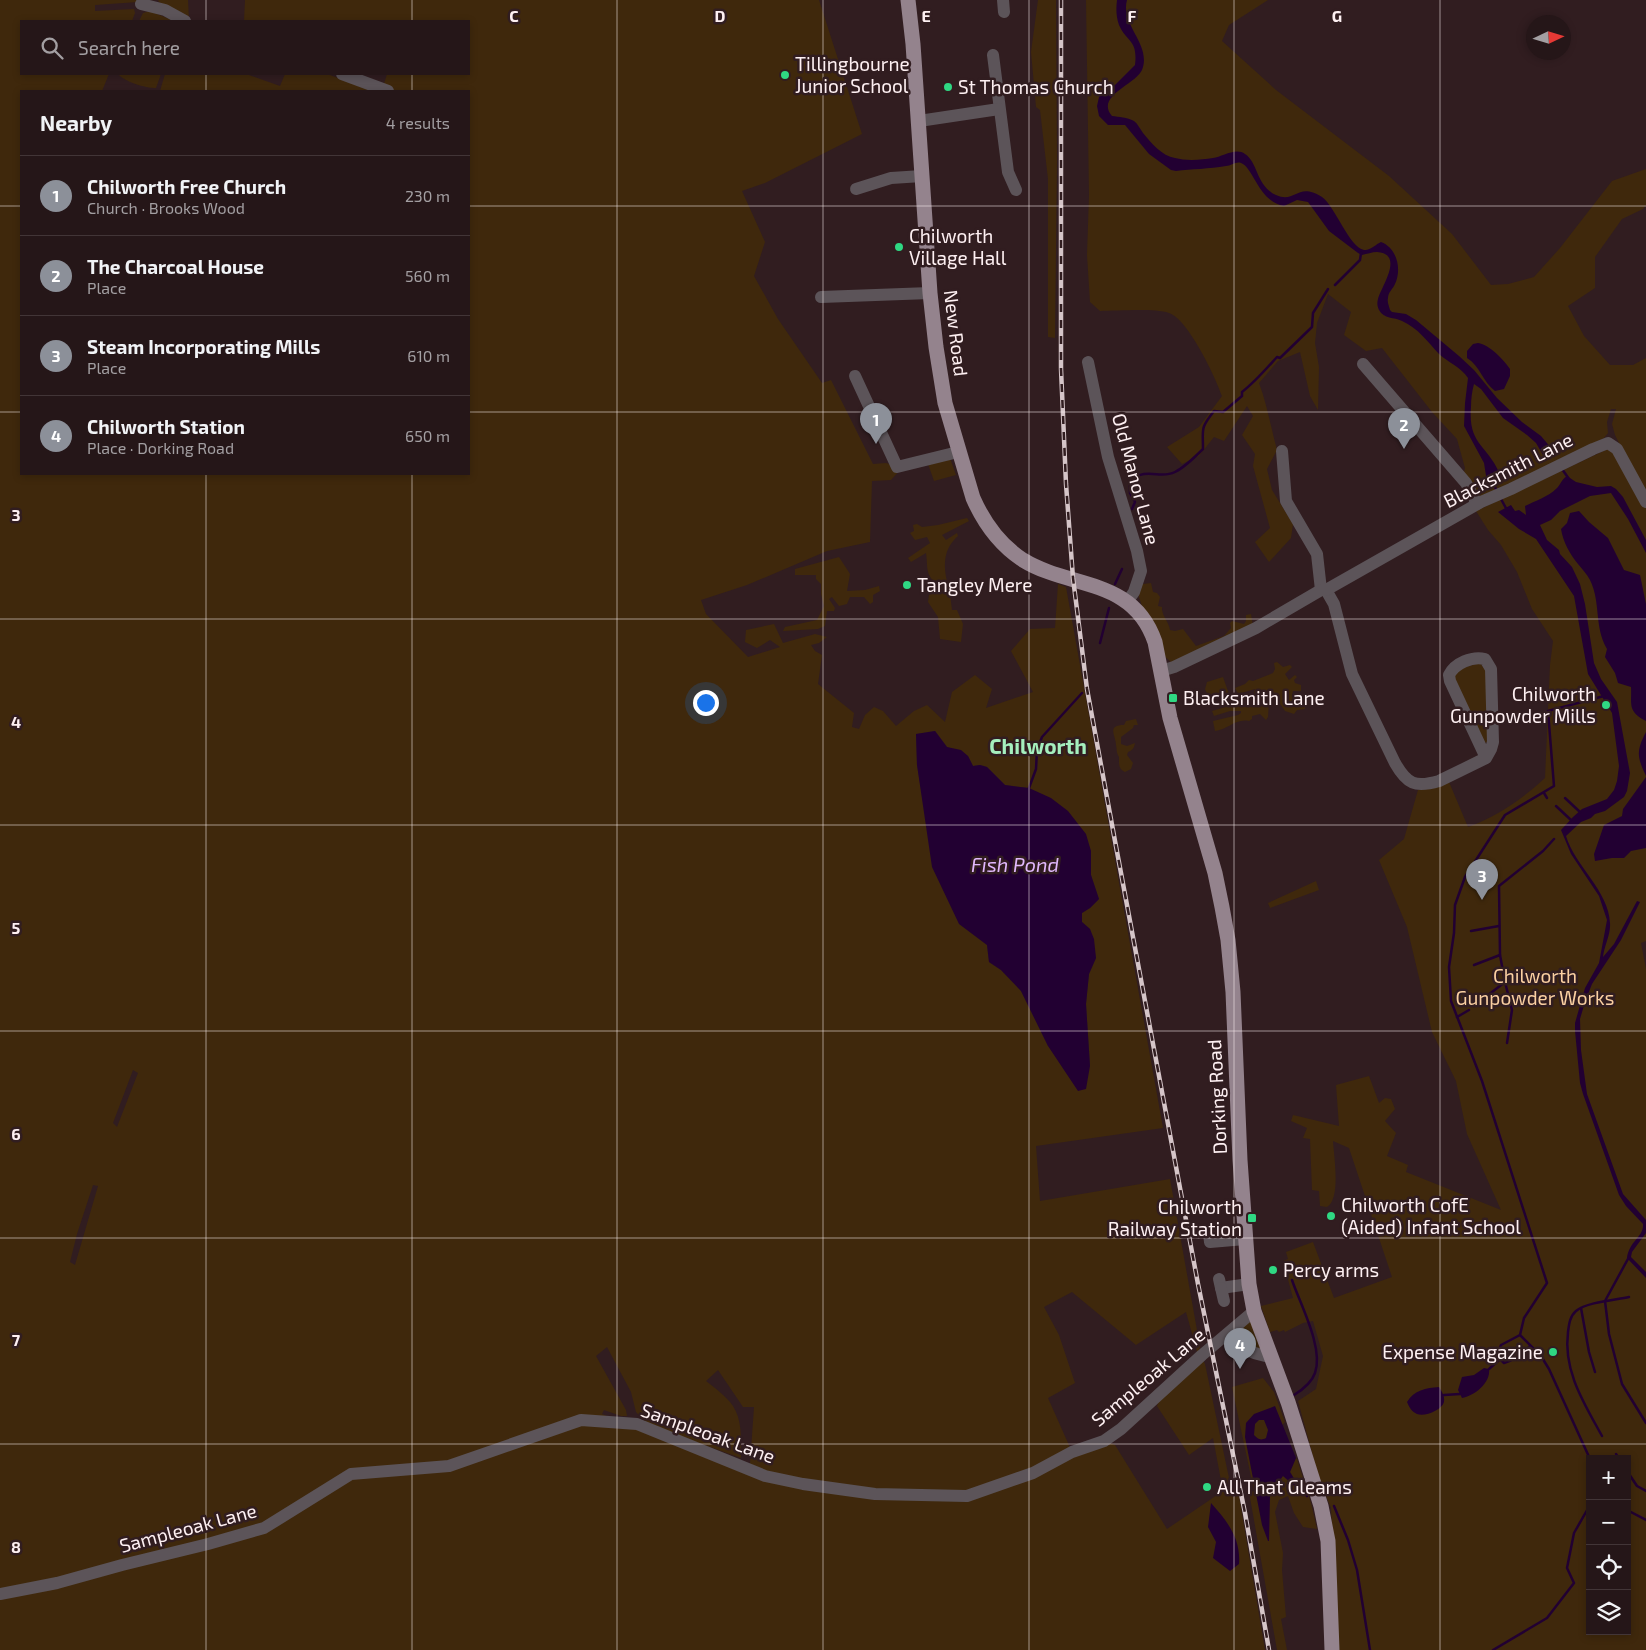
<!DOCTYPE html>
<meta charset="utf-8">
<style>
:root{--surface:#251618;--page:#312325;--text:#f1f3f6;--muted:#a39fa2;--line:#423537;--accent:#8c9099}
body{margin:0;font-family:"Exo 2",sans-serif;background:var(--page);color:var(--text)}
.controls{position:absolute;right:15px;bottom:15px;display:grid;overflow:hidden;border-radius:0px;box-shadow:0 2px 8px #0003}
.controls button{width:45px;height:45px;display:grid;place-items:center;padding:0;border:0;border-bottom:1px solid var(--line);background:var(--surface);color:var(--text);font:25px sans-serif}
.compass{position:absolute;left:1526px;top:15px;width:45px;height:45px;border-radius:50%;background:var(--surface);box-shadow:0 2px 8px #0003;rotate:86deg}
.you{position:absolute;left:705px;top:702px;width:18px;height:18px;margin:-12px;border:4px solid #fff;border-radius:50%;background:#1a73e8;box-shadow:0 0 0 8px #1a73e833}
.badge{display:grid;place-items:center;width:32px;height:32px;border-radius:50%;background:var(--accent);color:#fff;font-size:16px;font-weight:700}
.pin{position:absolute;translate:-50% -41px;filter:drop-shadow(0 1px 2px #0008)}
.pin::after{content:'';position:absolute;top:26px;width:18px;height:15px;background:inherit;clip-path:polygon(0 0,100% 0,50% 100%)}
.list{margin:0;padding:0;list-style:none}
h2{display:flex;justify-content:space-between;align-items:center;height:65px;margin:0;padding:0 20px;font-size:21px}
h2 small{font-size:16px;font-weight:400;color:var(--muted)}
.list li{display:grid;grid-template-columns:32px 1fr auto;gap:15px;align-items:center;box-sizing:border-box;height:80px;padding:0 20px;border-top:1px solid var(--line)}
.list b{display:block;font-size:19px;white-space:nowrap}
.list p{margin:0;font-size:16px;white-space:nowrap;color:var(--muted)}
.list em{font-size:16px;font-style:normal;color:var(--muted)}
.icon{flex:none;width:28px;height:28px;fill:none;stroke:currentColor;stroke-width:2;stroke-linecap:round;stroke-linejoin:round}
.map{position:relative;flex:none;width:1646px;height:1650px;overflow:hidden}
.search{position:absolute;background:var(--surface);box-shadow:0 2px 8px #0003;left:20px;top:20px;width:450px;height:55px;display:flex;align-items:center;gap:12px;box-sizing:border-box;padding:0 18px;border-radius:0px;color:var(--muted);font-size:19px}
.panel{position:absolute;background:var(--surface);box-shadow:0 2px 8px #0003;left:20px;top:90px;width:450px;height:385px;border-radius:0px}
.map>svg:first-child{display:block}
</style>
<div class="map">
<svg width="1646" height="1650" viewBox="0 0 1646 1650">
<rect width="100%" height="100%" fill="#311d20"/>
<g fill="#3f280c" fill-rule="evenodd">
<path d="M0,0H139L138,2L95,5V11L134,9L135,13L132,21H21V74H109L102,91H21V474H469V91H394L383,87L387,74H469V21H244L245,0H819L862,134L765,183L742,191L765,242L754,276L778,319L822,383L831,380L873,464L886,463L902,468L891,480L872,481L870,542L827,551L747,585L701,600L706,614L748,657L780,647L770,640L757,648L745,642L746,630L774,624L783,643L815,634L827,637L819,643L811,645L815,651L822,655L818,684L854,713L852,727L859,729L865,715L874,707L883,711L896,726L914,711L927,705L945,722L952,692L975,675L992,689L986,708L1033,692L1011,651L1030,629L1055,628L1058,584L1066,587L1163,1128L1036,1146L1040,1201L1170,1179L1200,1347L1198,1355L1186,1312L1136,1345L1072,1292L1044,1307L1059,1335L1075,1383L1048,1398L1072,1452L1104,1441L1115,1445L1167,1529L1223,1491L1213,1438L1189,1455L1157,1406L1162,1393L1201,1356L1205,1364L1233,1497L1239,1496L1265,1650H0ZM935,731L947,747L968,756L973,766L980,765L987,767L1005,785L1029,788L1091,851V875L1099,899L1090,908L1082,913V922L1090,929L1096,958L1089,974L1086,1004L1090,1066L1048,1046L1021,991L1001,970L989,962L987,945L959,923L923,801L917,765L916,734ZM133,1070L138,1073L117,1127L113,1123ZM93,1185L98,1186L75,1265L70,1262L77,1234ZM607,1347L631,1392L636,1412L648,1425L741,1458C741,1440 743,1417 730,1402C723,1394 714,1387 706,1381L718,1370L743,1407H754L750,1464L772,1474L763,1481L602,1414L604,1410L621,1416H627L626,1410L596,1356Z"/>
<polygon points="158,0 188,0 189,19 159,2"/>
<polygon points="1038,0 1056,0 1057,162 1055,338 1048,337 1048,179 1040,110 1036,107 1031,52"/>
<path d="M1086,0H1268L1229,25L1222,41L1276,90L1389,176L1452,234L1491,285L1508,284L1534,277L1560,248L1612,181L1646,169V205L1643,209L1622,219L1595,257V288L1568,306L1584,336L1610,365H1633L1646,358V496L1615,435L1612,424L1616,409H1611L1607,422L1608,433L1604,438L1480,500L1463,476L1465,468L1457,439L1432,412L1382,348L1366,351L1344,335L1351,312L1328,294L1317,323L1315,343L1319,367L1318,410L1310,396L1300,352L1278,361L1259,383C1267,404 1271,428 1277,450L1267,469L1272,490L1293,524L1291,538L1269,562L1255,542L1270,528L1253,466L1255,454L1242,435L1253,416L1247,406L1224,441L1214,437L1199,456L1182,464L1167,447L1199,427L1222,396C1216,378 1188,319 1169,313C1154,308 1117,311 1100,311L1090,302L1087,255L1089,195Z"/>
<polygon points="150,11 174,21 139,21 143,13"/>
<path d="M118,74H161L156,88C145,88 125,82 118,74Z"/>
<polygon points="165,74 246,74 280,86 285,74 327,74 374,91 160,91"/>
<path d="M1610,448L1646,506V941L1641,943L1646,969V1650H1339L1331,1508L1320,1482L1298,1401L1316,1389L1323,1356L1313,1321L1303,1323L1285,1332L1284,1330L1279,1332L1277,1330L1270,1332L1261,1306L1293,1298L1283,1261L1288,1259L1286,1252L1313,1242L1334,1298L1392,1277L1349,1148L1333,1141C1334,1157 1341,1199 1327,1207L1320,1206L1319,1191L1312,1190L1310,1139L1303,1138L1307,1128L1291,1121L1293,1115L1339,1126L1336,1085L1369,1076L1379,1103L1385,1098L1391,1099L1395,1109L1385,1121L1396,1133L1387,1156L1408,1165L1406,1172L1501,1210L1467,1134L1456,1081L1432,1032L1407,927L1379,860L1404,839L1418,790L1449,782L1468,827C1498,816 1522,799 1545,778L1550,665L1553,641L1532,609L1517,572L1501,545L1488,530L1476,511ZM1590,1459H1627V1631H1590Z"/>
<polygon points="950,458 956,475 934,481 928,464"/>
<path d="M967,518L969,521L942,535L946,540L957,533L958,536C944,548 943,564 947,581L952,584L953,592L950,594L952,610H957L963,624L961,642L940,639L938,617L928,602L929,595L935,590V582C925,574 928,565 926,553L911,562L908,558L930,543L927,537L915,540L910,533L914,531L913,525L917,524L922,527L938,525Z"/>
<polygon points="839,557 850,574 847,591 865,590 879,586 880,591 873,595 873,602 870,604 864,597 850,597 847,604 839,606 832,597 829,599 835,608 834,611 827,611 825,626 818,629 783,631 785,627 817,620 824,606 821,594 821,584 816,579 816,575 795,575 795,569"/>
<path d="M1151,583L1153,592L1157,593L1160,597L1158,606L1162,607C1161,615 1169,622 1170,630L1175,631L1183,629L1196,646L1224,636L1231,628L1230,623L1232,621L1244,624L1246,621V615L1251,614L1253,626L1172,665L1170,661L1163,655L1142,606L1135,585Z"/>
<path d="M1277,662L1283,667L1290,665L1292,667L1285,674L1289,680L1295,675L1297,677L1294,680L1295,683L1301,685V691H1293L1292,695L1295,698L1305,701V709L1297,710L1294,714L1285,711L1281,705L1269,701L1268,717L1266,720L1260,714L1252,716V719L1249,721C1236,718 1227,730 1215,731L1213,721L1238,715L1241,713V711H1230L1214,716L1212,711L1249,700L1253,698L1255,689L1238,694L1235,688L1245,684L1249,680L1253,681L1273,673L1275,669L1274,663Z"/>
<polygon points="1480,663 1487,672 1488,742 1484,743 1452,679 1455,670"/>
<polygon points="1223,677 1229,694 1209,699 1205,689 1207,682"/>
<path d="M1136,719L1138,725H1134L1133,728L1121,737V744L1127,746L1135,743C1134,748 1133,750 1128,752L1127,755L1133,763L1131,769L1125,772C1118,769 1119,763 1119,757C1116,752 1117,750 1116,745C1116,736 1106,725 1124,725L1126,721Z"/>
<polygon points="1316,881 1319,890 1270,908 1268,903"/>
<polygon points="1254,1311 1270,1354 1228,1338"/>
<polygon points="1263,1378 1274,1392 1285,1422 1261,1447 1283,1476 1294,1486 1298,1485 1290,1472 1296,1458 1297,1459 1311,1503 1317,1529 1303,1527 1294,1513 1288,1496 1279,1500 1275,1512 1283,1553 1282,1570 1286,1617 1281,1619 1287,1650 1277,1650 1249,1492 1254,1491 1232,1387"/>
</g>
<g fill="#220032" fill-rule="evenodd">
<path d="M1117,0H1127C1120,25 1152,45 1142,70C1135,85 1095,96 1112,116C1119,117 1127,117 1134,121C1138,124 1140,129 1143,133C1151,143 1162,156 1175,158C1186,161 1201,160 1213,158C1222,157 1236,147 1245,154C1258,162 1256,186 1276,195C1296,204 1297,181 1322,197C1335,206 1349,247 1364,250C1370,251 1376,244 1381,242C1397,248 1402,269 1395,284C1393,289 1388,292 1388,298C1387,302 1389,306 1390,310L1392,312L1406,314L1416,320L1459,356L1474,370L1497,398L1522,422L1541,436L1557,455L1546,460L1536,443L1527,435L1503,418L1481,389L1474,384C1472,391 1471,399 1471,407C1468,444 1486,444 1499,472L1497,480L1487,482L1484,463L1464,426L1465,403L1468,378C1461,367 1449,363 1439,354C1428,342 1418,328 1402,321C1394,317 1384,319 1379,310C1377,306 1377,303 1378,299C1381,287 1405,254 1377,252C1372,252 1367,254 1362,255L1358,253L1329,231L1308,202L1297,200L1284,206C1258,201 1254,168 1241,163C1236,161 1231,166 1226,166C1209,169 1192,169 1176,171L1171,170L1149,154L1125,125H1108L1099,116L1097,106L1099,97L1104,91L1115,85L1135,65C1138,39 1127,43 1119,25C1116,17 1116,8 1117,0Z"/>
<path d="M1478,343C1490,345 1503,359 1510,369V376L1504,389L1495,391C1483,382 1480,366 1467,358V351L1473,344Z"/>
<path d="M1567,476L1576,482L1597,487L1611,486L1616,489L1623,497L1646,540V553L1628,519L1611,493L1590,496L1560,511L1551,520L1540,525L1547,540L1559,550L1560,554L1572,567L1580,584L1585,604L1594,663L1601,679L1617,702L1630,773L1627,791L1624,797L1605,811L1595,814L1591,818L1581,822L1566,836C1575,866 1609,891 1610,923C1611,934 1604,946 1603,957L1614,944L1637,901L1640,902L1621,940L1592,984L1585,1002L1580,1019L1581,1050L1587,1094L1623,1194L1646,1220V1233L1632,1252L1631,1257L1646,1272V1278L1627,1258C1629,1241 1644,1237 1643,1224L1626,1206L1619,1195L1583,1094L1580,1083L1575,1031V1023L1585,988L1599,963L1607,920L1599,896L1571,854L1561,830L1573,817L1582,809L1607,799L1614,790L1617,781L1619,766L1612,713L1588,674L1574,596L1536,539L1519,529L1498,512L1511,505L1515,511L1519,510L1526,515L1525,506C1535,501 1548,497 1557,488C1561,484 1561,480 1567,476Z"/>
<path d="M1579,511L1589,522L1608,538L1624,570L1640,575L1646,604V721C1627,711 1632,705 1631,687L1618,683L1615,673L1605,657L1607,649C1594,627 1601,602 1590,580C1587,574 1582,569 1578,564C1570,554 1563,542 1561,529L1567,523L1570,513Z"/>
<polygon points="935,731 947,747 961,750 968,756 973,766 980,765 987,767 1005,785 1029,788 1051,798 1068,811 1086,834 1091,851 1091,875 1099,899 1090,908 1082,913 1082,922 1090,929 1094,939 1096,958 1089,974 1086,1004 1090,1066 1086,1089 1078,1091 1048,1046 1021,991 1001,970 989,962 987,945 959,924 932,867 917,765 916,734"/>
<path d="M1646,732V776C1637,757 1636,751 1646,732Z"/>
<polygon points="1646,777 1646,848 1631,851 1624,858 1612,858 1595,861 1594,854 1604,825 1622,816 1623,809"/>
<path d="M1484,1368L1489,1369C1491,1383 1474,1396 1462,1398L1458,1390L1462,1377L1474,1375Z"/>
<path d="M1439,1387C1442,1392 1445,1396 1444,1402C1442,1410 1425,1417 1417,1414C1412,1412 1409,1407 1407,1402C1414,1390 1426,1388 1439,1387Z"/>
<path d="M1275,1406L1296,1458L1290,1472L1298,1485L1295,1486L1283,1476L1275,1487L1270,1496L1269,1541H1268L1262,1525L1245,1437L1246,1423L1254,1414ZM1259,1420H1264L1268,1430L1266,1438C1260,1441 1258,1439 1254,1435L1255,1424Z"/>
<path d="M1211,1503C1227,1521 1241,1538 1239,1564L1230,1571L1213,1558L1216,1542L1208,1527Z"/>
</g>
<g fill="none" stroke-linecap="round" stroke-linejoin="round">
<g stroke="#220032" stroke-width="2.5">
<polyline points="1335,285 1360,260 1361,253"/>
<polyline points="1562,469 1569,479"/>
<polyline points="1492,479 1497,492"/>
<polyline points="1501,499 1507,510"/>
<path d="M1132,509L1135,502L1130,493V481C1148,466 1159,480 1175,472C1185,467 1195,457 1203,449C1203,428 1200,429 1214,411L1223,412L1242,396V392C1255,382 1266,369 1277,357L1280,358L1312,327L1313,313L1328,289"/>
<polyline points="1115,584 1122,569"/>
<polyline points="1100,643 1109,608"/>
<polyline points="1029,788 1036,769 1037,750 1042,737 1082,693"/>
<polyline points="1544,793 1547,798"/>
<polyline points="1565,798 1580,812"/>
<polyline points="1556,806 1571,820"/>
<polyline points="1471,931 1499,926"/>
<polyline points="1474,965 1500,955"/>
<polyline points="1505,982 1512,1010 1507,1043"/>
<polyline points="1474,1006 1505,982 1500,955 1499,886 1543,851 1554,839"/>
<polyline points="1457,1017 1469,1010"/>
<polyline points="1629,1257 1605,1301 1609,1334 1622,1384 1646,1423"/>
<path d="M1292,1280C1300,1304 1324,1348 1315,1373C1312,1382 1302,1390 1294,1395"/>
<polyline points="1581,1308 1589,1352 1595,1372"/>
<path d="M1500,1359L1504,1363C1515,1360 1522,1355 1530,1346"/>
<polyline points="1489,1369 1500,1359 1497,1355 1501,1345 1520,1335"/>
<polyline points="1444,1395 1460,1394"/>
<path d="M1602,1436C1584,1403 1563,1371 1568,1332C1569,1324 1570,1316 1576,1311C1587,1302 1615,1300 1629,1297"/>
<polyline points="1616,1454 1619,1459"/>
<polyline points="1590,1459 1549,1369 1541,1356 1520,1335 1524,1318 1547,1283 1482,1081 1451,1001 1449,967 1454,933 1455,905 1465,877 1505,815 1554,786 1548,711 1604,696"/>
<polyline points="1627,1471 1637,1486 1646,1491"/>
<polyline points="1298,1485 1307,1496"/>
<polyline points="1334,1506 1348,1540 1357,1570 1370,1650"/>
<polyline points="1627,1510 1646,1520"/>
<polyline points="1493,1650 1547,1618 1574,1583 1567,1568 1574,1533 1590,1505"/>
</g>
<g stroke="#5c5459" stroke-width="12">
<polyline points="1003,0 1004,12"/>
<polyline points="141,4 165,10 185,21"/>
<polyline points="993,55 1008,172 1016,190"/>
<polyline points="342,74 388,91"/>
<polyline points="919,121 999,109"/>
<polyline points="856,189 891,178 922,176"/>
<polyline points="821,297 930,293"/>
<polyline points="1088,362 1108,457 1137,551 1141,571 1134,592 1127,602"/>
<polyline points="1363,364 1466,483 1477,504"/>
<polyline points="855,376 897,467 958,452"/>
<polyline points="1282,451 1286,501 1317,554 1321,590"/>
<path d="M1326,590L1334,604L1352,674L1395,763C1407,784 1415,788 1439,781L1486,758L1491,749L1493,742L1491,669L1485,659C1472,656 1455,663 1449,675L1450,681L1486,758"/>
<polyline points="1161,671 1174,667 1256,628 1321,590 1326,590 1481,502 1511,489 1593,449 1608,443 1617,449 1646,502"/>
<polyline points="1209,1233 1210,1242 1245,1239"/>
<polyline points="1219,1279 1221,1288 1249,1284"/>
<polyline points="1221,1288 1224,1301"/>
<path d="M1225,1336C1236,1345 1251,1353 1265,1356L1270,1354"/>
<polyline points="0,1594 57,1583 122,1565 208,1544 264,1528 351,1474 449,1466 581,1420 637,1424 765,1476 803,1484 875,1494 967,1496 1033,1473 1072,1452 1104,1441 1121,1429 1202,1355 1254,1311"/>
</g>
<path stroke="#94838d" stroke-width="15" d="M908,0L913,44L930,293L936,347L945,403L973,498C984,523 1000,545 1023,560C1070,589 1133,577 1155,642L1170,718L1215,873L1222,907L1228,940L1233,992L1240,1160L1249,1284L1254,1311L1288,1402L1321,1506L1328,1541L1332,1650"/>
<defs>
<polyline id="rail" points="1061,0 1061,369 1066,484 1073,578 1087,689 1115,841 1198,1284 1245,1513 1269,1650"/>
</defs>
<use href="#rail" stroke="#d5c5c8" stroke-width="4.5"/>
<use href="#rail" stroke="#311d20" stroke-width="2.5" stroke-dasharray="8" stroke-linecap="butt"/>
</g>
<path fill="none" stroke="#fef0f2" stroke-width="1" stroke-opacity="0.55" d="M206,0V21M412,0V21M617,0V1650M823,0V1650M1029,0V1650M1234,0V1650M1440,0V1650M206,74V91M412,74V91M0,206H21M469,206H1646M0,412H21M469,412H1646M206,474V1650M412,474V1650M0,619H1646M0,825H1646M0,1031H1646M0,1238H1646M0,1444H1646"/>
<g fill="#2fd883" stroke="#311d20" stroke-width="2">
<circle cx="785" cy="75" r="5"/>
<circle cx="948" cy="87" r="5"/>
<circle cx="899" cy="247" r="5"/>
<circle cx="907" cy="585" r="5"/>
<rect x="1168" y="693" width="10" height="10" rx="2.5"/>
<circle cx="1606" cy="705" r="5"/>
<circle cx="1331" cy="1216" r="5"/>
<rect x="1247" y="1213" width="10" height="10" rx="2.5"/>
<circle cx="1273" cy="1270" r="5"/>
<circle cx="1553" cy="1352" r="5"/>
<circle cx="1207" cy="1487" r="5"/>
</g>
<g text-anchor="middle" stroke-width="5" stroke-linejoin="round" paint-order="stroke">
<g font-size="19" fill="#fef0f2" stroke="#311d20" text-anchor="start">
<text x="795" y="71">Tillingbourne<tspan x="795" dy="22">Junior School</tspan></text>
<text x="958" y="94">St Thomas Church</text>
<text x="909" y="243">Chilworth<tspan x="909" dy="22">Village Hall</tspan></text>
<text x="917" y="592">Tangley Mere</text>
<text x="1596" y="701" text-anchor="end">Chilworth<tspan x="1596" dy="22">Gunpowder Mills</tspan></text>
<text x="1183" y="705">Blacksmith Lane</text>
<text x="1341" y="1212">Chilworth CofE<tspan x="1341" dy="22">(Aided) Infant School</tspan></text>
<text x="1242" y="1214" text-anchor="end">Chilworth<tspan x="1242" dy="22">Railway Station</tspan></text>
<text x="1283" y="1277">Percy arms</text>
<text x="1543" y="1359" text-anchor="end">Expense Magazine</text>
<text x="1217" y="1494">All That Gleams</text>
</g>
<g font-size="19" fill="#fef0f2" stroke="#311d20">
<text transform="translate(956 333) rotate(83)" y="7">New Road</text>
<text transform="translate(1508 470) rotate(-27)" y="7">Blacksmith Lane</text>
<text transform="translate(1136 479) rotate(75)" y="7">Old Manor Lane</text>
<text transform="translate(1217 1097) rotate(-93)" y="7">Dorking Road</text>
<text transform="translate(1148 1377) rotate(-40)" y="7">Sampleoak Lane</text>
<text transform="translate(708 1433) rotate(20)" y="7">Sampleoak Lane</text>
<text transform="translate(188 1528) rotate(-15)" y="7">Sampleoak Lane</text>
</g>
<g font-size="19" fill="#fbd0a2" stroke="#311d20">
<text x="1535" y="983">Chilworth<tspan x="1535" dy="22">Gunpowder Works</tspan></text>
</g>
<g font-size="20" font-style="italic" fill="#e1b8fc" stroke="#311d20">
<text x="1015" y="872">Fish Pond</text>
</g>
<g font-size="21" font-weight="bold" fill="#a5efbe" stroke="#311d20">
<text x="1038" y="754">Chilworth</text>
</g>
</g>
<g font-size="16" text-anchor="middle" font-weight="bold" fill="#fef0f2" stroke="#311d20" stroke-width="5" stroke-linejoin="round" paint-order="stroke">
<text x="514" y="22">C</text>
<text x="720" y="22">D</text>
<text x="926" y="22">E</text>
<text x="1132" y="22">F</text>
<text x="1337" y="22">G</text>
<text x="16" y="521">3</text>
<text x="16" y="728">4</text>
<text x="16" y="934">5</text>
<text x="16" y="1140">6</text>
<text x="16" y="1346">7</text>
<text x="16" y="1553">8</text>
</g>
</svg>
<div class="controls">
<button>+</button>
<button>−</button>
<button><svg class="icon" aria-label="locate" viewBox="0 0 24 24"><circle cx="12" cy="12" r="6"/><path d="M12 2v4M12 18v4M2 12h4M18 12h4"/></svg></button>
<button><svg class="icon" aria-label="layers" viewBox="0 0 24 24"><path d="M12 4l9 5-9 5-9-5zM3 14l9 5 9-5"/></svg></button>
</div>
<svg class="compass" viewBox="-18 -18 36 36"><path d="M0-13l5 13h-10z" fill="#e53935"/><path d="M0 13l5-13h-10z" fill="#a39fa2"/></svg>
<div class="you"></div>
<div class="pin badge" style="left:876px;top:444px">1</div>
<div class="pin badge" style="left:1404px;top:449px">2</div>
<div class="pin badge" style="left:1482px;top:900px">3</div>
<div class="pin badge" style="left:1240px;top:1369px">4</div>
<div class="search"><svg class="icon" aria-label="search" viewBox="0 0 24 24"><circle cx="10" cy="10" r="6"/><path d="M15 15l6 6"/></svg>Search here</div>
<section class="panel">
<h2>Nearby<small>4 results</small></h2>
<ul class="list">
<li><span class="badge">1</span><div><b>Chilworth Free Church</b><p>Church · Brooks Wood</p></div><em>230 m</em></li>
<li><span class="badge">2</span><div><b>The Charcoal House</b><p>Place</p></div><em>560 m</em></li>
<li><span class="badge">3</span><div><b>Steam Incorporating Mills</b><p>Place</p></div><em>610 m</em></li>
<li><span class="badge">4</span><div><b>Chilworth Station</b><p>Place · Dorking Road</p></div><em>650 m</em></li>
</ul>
</section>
</div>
